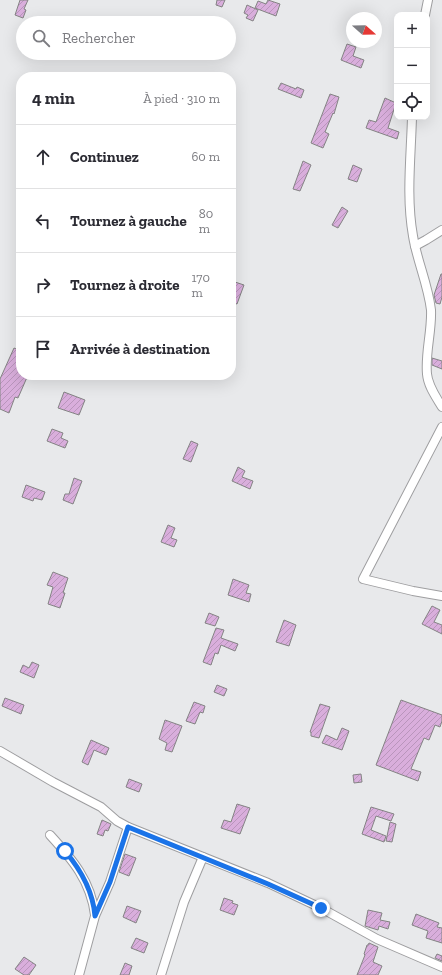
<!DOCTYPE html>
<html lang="fr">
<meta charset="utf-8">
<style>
:root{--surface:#fff;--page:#f2f2f3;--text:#2b2b33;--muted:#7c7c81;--line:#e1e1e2}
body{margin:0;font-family:"Zilla Slab",serif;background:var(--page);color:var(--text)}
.controls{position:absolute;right:12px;top:12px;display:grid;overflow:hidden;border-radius:8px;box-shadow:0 4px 16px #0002}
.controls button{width:36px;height:36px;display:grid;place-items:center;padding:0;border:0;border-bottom:1px solid var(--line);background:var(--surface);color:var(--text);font:20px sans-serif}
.compass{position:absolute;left:346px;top:12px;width:36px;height:36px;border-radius:50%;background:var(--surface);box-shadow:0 4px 16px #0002;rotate:110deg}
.stop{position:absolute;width:12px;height:12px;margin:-9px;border:3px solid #1a73e8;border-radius:50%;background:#fff}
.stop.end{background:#1a73e8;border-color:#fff;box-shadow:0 1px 4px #0008}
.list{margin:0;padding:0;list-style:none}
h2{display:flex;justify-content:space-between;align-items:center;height:52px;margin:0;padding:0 16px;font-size:17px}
h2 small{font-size:13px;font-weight:400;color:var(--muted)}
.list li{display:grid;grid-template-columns:26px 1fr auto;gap:12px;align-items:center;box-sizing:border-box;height:64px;padding:0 16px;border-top:1px solid var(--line)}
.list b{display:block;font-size:15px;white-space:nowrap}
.list em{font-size:13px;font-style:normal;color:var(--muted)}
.icon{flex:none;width:22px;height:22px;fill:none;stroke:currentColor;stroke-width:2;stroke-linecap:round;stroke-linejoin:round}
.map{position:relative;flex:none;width:442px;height:975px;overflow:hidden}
.search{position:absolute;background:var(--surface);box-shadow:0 4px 16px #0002;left:16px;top:16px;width:220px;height:44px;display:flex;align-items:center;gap:10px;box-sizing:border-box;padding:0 14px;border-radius:22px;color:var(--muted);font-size:15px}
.panel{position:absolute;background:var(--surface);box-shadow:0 4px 16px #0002;left:16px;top:72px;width:220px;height:308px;border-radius:16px}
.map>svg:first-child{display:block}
</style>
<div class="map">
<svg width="442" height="975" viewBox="0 0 442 975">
<defs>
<pattern id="building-hatch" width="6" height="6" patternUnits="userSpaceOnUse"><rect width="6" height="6" fill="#d9aedc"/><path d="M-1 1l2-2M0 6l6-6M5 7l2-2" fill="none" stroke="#b995bc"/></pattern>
</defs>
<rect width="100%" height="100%" fill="#e8e9eb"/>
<g fill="url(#building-hatch)" stroke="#848384">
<polygon points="20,0 28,0 24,9 26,10 23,18 15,15"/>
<polygon points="217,0 225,0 222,7 216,5"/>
<polygon points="268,0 280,4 276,16 255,8 258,1 266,4"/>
<polygon points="247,5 258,10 253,21 246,18 248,15 244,13"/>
<polygon points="347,44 356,47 353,56 364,60 361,68 341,60"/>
<polygon points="281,83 296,89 297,87 304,90 301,98 278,89"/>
<polygon points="330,94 339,97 334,114 333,113 325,132 329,134 323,148 311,143"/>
<polygon points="385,98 396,103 388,128 399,132 397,139 366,128 369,120 376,122"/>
<polygon points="303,161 311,165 300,191 293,189"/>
<polygon points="353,165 362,169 357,182 348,179"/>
<polygon points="342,207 348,211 338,228 332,225"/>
<polygon points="441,274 442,274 442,297 440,304 436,303 434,295"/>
<polygon points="235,282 244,285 237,304 231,302 231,294"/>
<polygon points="14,348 21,351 21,375 28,375 18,398 15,397 9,413 0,409 0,379"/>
<polygon points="432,358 442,361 442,369 432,365"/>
<polygon points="64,392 85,400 79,415 58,408"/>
<polygon points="52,429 63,433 61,438 68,441 65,448 47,441"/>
<polygon points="191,441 198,444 191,462 183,459"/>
<polygon points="238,467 245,471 242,477 253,481 250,489 232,481"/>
<polygon points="74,478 82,481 73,504 63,500 65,494 69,494"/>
<polygon points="26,485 45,492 42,500 34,498 33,501 22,497"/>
<polygon points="168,525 175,528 171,538 177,540 174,547 161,542"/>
<polygon points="53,572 68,578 63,593 65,593 60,608 48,604 53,587 47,585"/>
<polygon points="233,579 249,585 246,593 251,594 249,602 228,595"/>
<polygon points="432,606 440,610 434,622 442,625 442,634 422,624"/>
<polygon points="209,613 219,617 215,626 205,623"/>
<polygon points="284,620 296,625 289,646 276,642"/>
<polygon points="216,628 224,630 221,638 238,644 235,651 221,645 218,654 215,653 211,665 203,662"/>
<polygon points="32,662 39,665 34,678 20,672 23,665 29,668"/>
<polygon points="217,685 227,689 224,696 214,692"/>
<polygon points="5,698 24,705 21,714 2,706"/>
<polygon points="401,700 442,715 442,721 440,727 435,725 429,740 424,738 411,769 421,772 418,781 376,765"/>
<polygon points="194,702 205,706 203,713 200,712 195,724 186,721"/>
<polygon points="320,704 330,707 319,738 311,736 311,732 310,732"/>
<polygon points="165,720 182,726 172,752 165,750 167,743 159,739"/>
<polygon points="342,728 349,731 342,750 322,743 326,735 337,740"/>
<polygon points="91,740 109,748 106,755 94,750 88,765 82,762"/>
<polygon points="361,774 362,782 354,783 353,775"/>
<polygon points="129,779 142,784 139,792 126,787"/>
<polygon points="237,804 250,808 240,834 221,828 224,820 231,822"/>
<polygon points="371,807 394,814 391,821 376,816 371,830 386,836 384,842 362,834"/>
<polygon points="102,820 111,824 108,831 105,830 103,836 97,834"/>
<polygon points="390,822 396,824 392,842 386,841"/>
<polygon points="125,854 136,858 129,876 119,872"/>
<polygon points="224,898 233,901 232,903 238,905 234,915 220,910"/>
<polygon points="127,906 141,911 136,923 123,917"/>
<polygon points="368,910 382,913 380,920 390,922 388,929 379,926 378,930 365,926"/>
<polygon points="416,914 439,923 437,927 442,928 442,943 426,938 428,931 412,925"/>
<polygon points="136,938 148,943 144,953 131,948"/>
<polygon points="369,943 378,947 373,962 382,966 378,975 357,975 365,955 364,954 367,945 368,945"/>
<polygon points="437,954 442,956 442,961 435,958"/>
<polygon points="24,957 36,965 29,975 24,975 15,969"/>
<polygon points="125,963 132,966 129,975 120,975"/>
</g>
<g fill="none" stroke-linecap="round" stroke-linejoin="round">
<defs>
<g id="street">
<polyline points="425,15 428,0"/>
<path d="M412,117C411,156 406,197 413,236C417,261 428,284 431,310C432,331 425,353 427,374C428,386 436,397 442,407"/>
<polyline points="415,246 426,240 442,230"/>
<polyline points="442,427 363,579 413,591 442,596"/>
<polyline points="0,751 53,782 101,807 117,821 128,827 268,883 321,908 377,939 442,967"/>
<path d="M50,835C72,859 91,881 95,915"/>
<polyline points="79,975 95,916 110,882 128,827"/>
<polyline points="161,975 184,902 203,857"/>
</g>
</defs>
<use href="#street" stroke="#9e9ea0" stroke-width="10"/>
<use href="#street" stroke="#fff" stroke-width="8"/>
</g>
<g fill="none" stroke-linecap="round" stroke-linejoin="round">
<path stroke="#1a73e8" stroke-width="5" d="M65,851C81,870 93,891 95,916L110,882L128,827L268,884L321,908"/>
</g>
</svg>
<div class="controls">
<button>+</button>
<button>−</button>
<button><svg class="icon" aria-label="locate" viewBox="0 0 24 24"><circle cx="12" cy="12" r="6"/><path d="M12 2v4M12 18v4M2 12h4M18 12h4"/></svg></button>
</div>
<svg class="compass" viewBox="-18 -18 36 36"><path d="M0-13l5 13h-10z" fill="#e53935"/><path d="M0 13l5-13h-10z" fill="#7c7c81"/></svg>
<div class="stop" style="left:65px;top:851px"></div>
<div class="stop end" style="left:321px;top:908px"></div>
<div class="search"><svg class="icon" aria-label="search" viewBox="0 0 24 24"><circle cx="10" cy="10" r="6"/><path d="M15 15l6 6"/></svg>Rechercher</div>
<section class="panel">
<h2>4 min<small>À pied · 310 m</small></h2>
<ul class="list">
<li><svg class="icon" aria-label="ahead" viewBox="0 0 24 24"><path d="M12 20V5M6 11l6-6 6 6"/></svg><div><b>Continuez</b></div><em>60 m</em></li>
<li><svg class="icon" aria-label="left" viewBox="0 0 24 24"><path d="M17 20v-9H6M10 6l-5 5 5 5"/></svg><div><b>Tournez à gauche</b></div><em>80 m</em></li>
<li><svg class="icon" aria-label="right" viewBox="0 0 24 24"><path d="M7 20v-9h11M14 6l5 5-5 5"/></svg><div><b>Tournez à droite</b></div><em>170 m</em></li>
<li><svg class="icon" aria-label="arrive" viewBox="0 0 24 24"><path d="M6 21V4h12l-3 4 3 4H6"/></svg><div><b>Arrivée à destination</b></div></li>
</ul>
</section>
</div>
